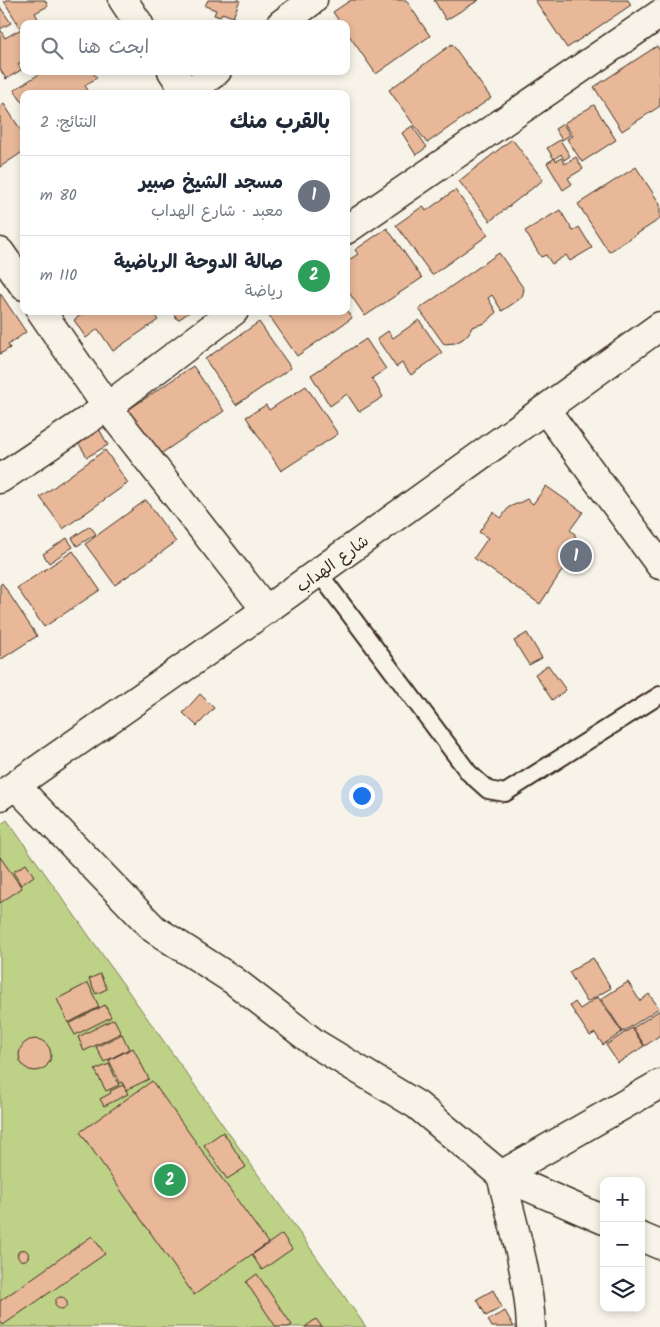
<!DOCTYPE html>
<html lang="ar">
<meta charset="utf-8">
<style>
:root{--surface:#fff;--page:#f6f6f7;--text:#1f2937;--muted:#747a83;--line:#e0e1e3;--accent:#0f766e}
body{margin:0;font-family:Kalam,"Playpen Sans Arabic",sans-serif;background:var(--page);color:var(--text);direction:rtl}
.controls{position:absolute;right:15px;bottom:15px;display:grid;overflow:hidden;border-radius:10px;box-shadow:0 2px 8px #0003}
.controls button{width:45px;height:45px;display:grid;place-items:center;padding:0;border:0;border-bottom:1px solid var(--line);background:var(--surface);color:var(--text);font:25px sans-serif}
.you{position:absolute;left:361px;top:795px;width:18px;height:18px;margin:-12px;border:4px solid #fff;border-radius:50%;background:#1a73e8;box-shadow:0 0 0 8px #1a73e833}
.badge{display:grid;place-items:center;width:32px;height:32px;border-radius:50%;background:var(--accent);color:#fff;font-size:16px;font-weight:700}
.pin{position:absolute;translate:-50% -50%;border:2px solid #fff;box-shadow:0 1px 5px #0006}
.list{margin:0;padding:0;list-style:none}
h2{display:flex;justify-content:space-between;align-items:center;height:65px;margin:0;padding:0 20px;font-size:21px}
h2 small{font-size:16px;font-weight:400;color:var(--muted)}
.list li{display:grid;grid-template-columns:32px 1fr auto;gap:15px;align-items:center;box-sizing:border-box;height:80px;padding:0 20px;border-top:1px solid var(--line)}
.list b{display:block;font-size:19px;white-space:nowrap}
.list p{margin:0;font-size:16px;white-space:nowrap;color:var(--muted)}
.list em{font-size:16px;font-style:normal;color:var(--muted)}
.icon{flex:none;width:28px;height:28px;fill:none;stroke:currentColor;stroke-width:2;stroke-linecap:round;stroke-linejoin:round}
.map{position:relative;flex:none;width:660px;height:1327px;overflow:hidden;direction:ltr}
.search{position:absolute;background:var(--surface);box-shadow:0 2px 8px #0003;left:20px;top:20px;width:330px;height:55px;display:flex;align-items:center;gap:12px;box-sizing:border-box;padding:0 18px;border-radius:10px;color:var(--muted);font-size:19px}
.panel{position:absolute;background:var(--surface);box-shadow:0 2px 8px #0003;left:20px;top:90px;width:330px;height:225px;border-radius:10px;direction:rtl}
.map>svg:first-child{display:block}
</style>
<div class="map">
<svg width="660" height="1327" viewBox="0 0 660 1327">
<rect width="100%" height="100%" fill="#f7f3e8"/>
<filter id="ink" filterUnits="userSpaceOnUse"><feTurbulence type="fractalNoise" baseFrequency=".02" numOctaves="2"/><feDisplacementMap in="SourceGraphic" scale="10" xChannelSelector="R" yChannelSelector="G"/><feConvolveMatrix kernelMatrix="1 2 1 2 8 2 1 2 1" color-interpolation-filters="sRGB"/></filter>
<g filter="url(#ink)">
<polygon fill="#bed287" stroke="#7c7e52" points="7,820 366,1327 0,1327 0,825"/>
<g fill="#e8b899" stroke="#3b2a1e">
<polygon points="5,0 45,0 48,6 35,13 41,24 24,24 24,60 18,64 21,70 6,79 0,69 0,7 11,23 0,29 5,38 21,29 4,1"/>
<polygon points="208,0 240,0 233,17 222,13 220,17 214,15 216,10 205,6"/>
<polygon points="351,0 406,0 430,36 376,74 346,31 346,24 341,24 333,12"/>
<polygon points="434,0 479,0 446,20"/>
<polygon points="535,0 628,0 631,5 567,48"/>
<polygon points="452,44 491,98 427,143 389,90"/>
<polygon points="657,46 660,51 660,106 622,131 594,87"/>
<polygon points="44,71 92,71 97,78 85,85 88,91 88,94 24,94 24,105 14,90"/>
<polygon points="4,104 24,135 24,151 0,167 0,107"/>
<polygon points="594,105 616,140 582,162 567,139 573,136 564,123"/>
<polygon points="563,124 570,135 562,140 555,129"/>
<polygon points="412,126 427,147 416,155 402,133"/>
<polygon points="512,139 543,180 490,221 459,181"/>
<polygon points="560,140 570,156 564,160 561,154 554,159 547,148"/>
<polygon points="576,157 583,169 568,178 572,184 563,190 547,163 555,158 556,161 561,158 565,164"/>
<polygon points="636,167 660,204 660,219 609,252 578,204"/>
<polygon points="455,190 488,235 432,275 396,225 423,206 426,211"/>
<polygon points="560,210 573,231 579,227 592,248 570,261 566,255 552,264 546,255 541,257 525,231"/>
<polygon points="387,228 422,278 365,316 346,288 346,283 349,281 346,277 346,262 358,254 355,250"/>
<polygon points="499,253 524,289 522,297 514,303 502,311 492,295 488,298 496,312 492,317 485,323 472,327 469,333 463,339 455,343 444,344 419,309"/>
<polygon points="0,293 26,332 8,345 10,348 0,354"/>
<polygon points="346,310 352,318 297,356 266,311 346,311"/>
<polygon points="86,311 152,311 158,320 113,351 98,329 86,338 74,320"/>
<polygon points="172,311 191,311 178,320"/>
<polygon points="419,320 442,353 411,375 402,363 396,367 377,339 388,331 393,338"/>
<polygon points="259,322 291,368 236,405 205,359"/>
<polygon points="366,339 386,369 372,378 383,397 359,412 347,394 330,406 311,375"/>
<polygon points="193,366 224,411 159,455 128,410"/>
<polygon points="306,386 338,434 281,471 246,417 266,405 269,410"/>
<polygon points="99,429 108,445 87,457 78,442"/>
<polygon points="105,450 128,483 63,529 40,497"/>
<polygon points="546,486 583,512 570,530 575,534 575,551 540,604 474,558 488,538 479,532 493,512 501,518 509,507 519,503 527,499 533,504"/>
<polygon points="146,500 176,542 115,585 85,544"/>
<polygon points="90,526 96,534 77,546 72,538"/>
<polygon points="67,538 73,547 49,563 43,554"/>
<polygon points="73,551 100,590 44,627 17,588"/>
<polygon points="2,583 37,636 0,660 0,585"/>
<polygon points="527,633 542,658 529,665 514,641"/>
<polygon points="548,665 566,690 552,700 535,674"/>
<polygon points="200,694 214,708 197,726 183,713"/>
<polygon points="0,857 22,888 0,903"/>
<polygon points="26,864 34,876 21,885 13,872"/>
<polygon points="593,958 611,988 587,1002 569,972"/>
<polygon points="100,974 107,989 96,994 89,979"/>
<polygon points="628,982 640,1001 649,994 659,1008 623,1032 601,999"/>
<polygon points="88,983 99,1007 68,1023 57,999"/>
<polygon points="598,997 622,1032 603,1045 595,1033 590,1036 570,1006 575,1002 580,1009"/>
<polygon points="105,1005 111,1017 75,1035 69,1024"/>
<polygon points="660,1010 660,1035 645,1046 633,1028"/>
<polygon points="114,1019 121,1033 84,1051 78,1037"/>
<polygon points="632,1028 644,1046 618,1063 606,1045"/>
<polygon points="122,1034 129,1049 104,1062 96,1047"/>
<circle cx="35" cy="1055" r="16"/>
<polygon points="133,1048 149,1079 126,1090 122,1082 120,1083 109,1060"/>
<polygon points="109,1064 119,1085 106,1091 95,1070"/>
<polygon points="152,1081 268,1243 194,1295 80,1132"/>
<polygon points="123,1085 128,1094 104,1106 100,1099 111,1093 110,1091"/>
<polygon points="223,1132 246,1167 227,1179 204,1145"/>
<polygon points="282,1234 292,1249 262,1270 252,1255"/>
<polygon points="92,1236 105,1254 3,1325 0,1321 0,1301"/>
<circle cx="23" cy="1255" r="5.5"/>
<polygon points="257,1274 292,1325 288,1327 276,1327 246,1282"/>
<polygon points="493,1290 502,1307 486,1316 477,1299"/>
<circle cx="61" cy="1303" r="6"/>
<polygon points="505,1311 514,1327 492,1327 488,1320"/>
<polygon points="316,1319 322,1327 305,1327"/>
</g>
<g fill="none" stroke-linecap="round" stroke-linejoin="round">
<defs>
<polyline id="lane" points="318,572 469,773 488,790 505,793 660,695"/>
<g id="street">
<polyline points="123,0 139,24"/>
<polyline points="281,24 313,0"/>
<polyline points="172,71 187,94"/>
<polyline points="187,94 217,71"/>
<polyline points="346,230 660,14"/>
<polyline points="0,252 24,286"/>
<polyline points="41,311 107,407 266,610"/>
<polyline points="545,409 660,565"/>
<polyline points="0,479 107,407 234,311"/>
<polyline points="16,786 154,929 233,980 316,1044 417,1105 501,1175 604,1220"/>
<polyline points="641,1237 660,1245"/>
<path d="M531,1327C529,1276 513,1225 501,1175L660,1084"/>
</g>
<polyline id="secondary" points="0,796 266,610 660,326"/>
</defs>
<use href="#lane" stroke="#3b2a1e" stroke-width="20"/>
<use href="#street" stroke="#3b2a1e" stroke-width="31"/>
<use href="#secondary" stroke="#3b2a1e" stroke-width="31"/>
<use href="#lane" stroke="#f7f3e8" stroke-width="16"/>
<use href="#street" stroke="#f7f3e8" stroke-width="28"/>
<use href="#secondary" stroke="#f7f3e8" stroke-width="28"/>
</g>
</g>
<g text-anchor="middle" stroke-width="4.5" stroke-linejoin="round" paint-order="stroke">
<g font-size="16" fill="#3b2a1e" stroke="#f7f3e8">
<text transform="translate(332 563) rotate(-36)" y="6">شارع الهداب</text>
</g>
</g>
</svg>
<div class="controls">
<button>+</button>
<button>−</button>
<button><svg class="icon" aria-label="layers" viewBox="0 0 24 24"><path d="M12 4l9 5-9 5-9-5zM3 14l9 5 9-5"/></svg></button>
</div>
<div class="you"></div>
<div class="pin badge" style="left:576px;top:556px;background:#6b7280">1</div>
<div class="pin badge" style="left:170px;top:1180px;background:#2e9e5b">2</div>
<div class="search"><svg class="icon" aria-label="search" viewBox="0 0 24 24"><circle cx="10" cy="10" r="6"/><path d="M15 15l6 6"/></svg>ابحث هنا</div>
<section class="panel">
<h2>بالقرب منك<small>النتائج: 2</small></h2>
<ul class="list">
<li><span class="badge" style="background:#6b7280">1</span><div><b>مسجد الشيخ صبير</b><p>معبد · شارع الهداب</p></div><em>80 m</em></li>
<li><span class="badge" style="background:#2e9e5b">2</span><div><b>صالة الدوحة الرياضية</b><p>رياضة</p></div><em>110 m</em></li>
</ul>
</section>
</div>
